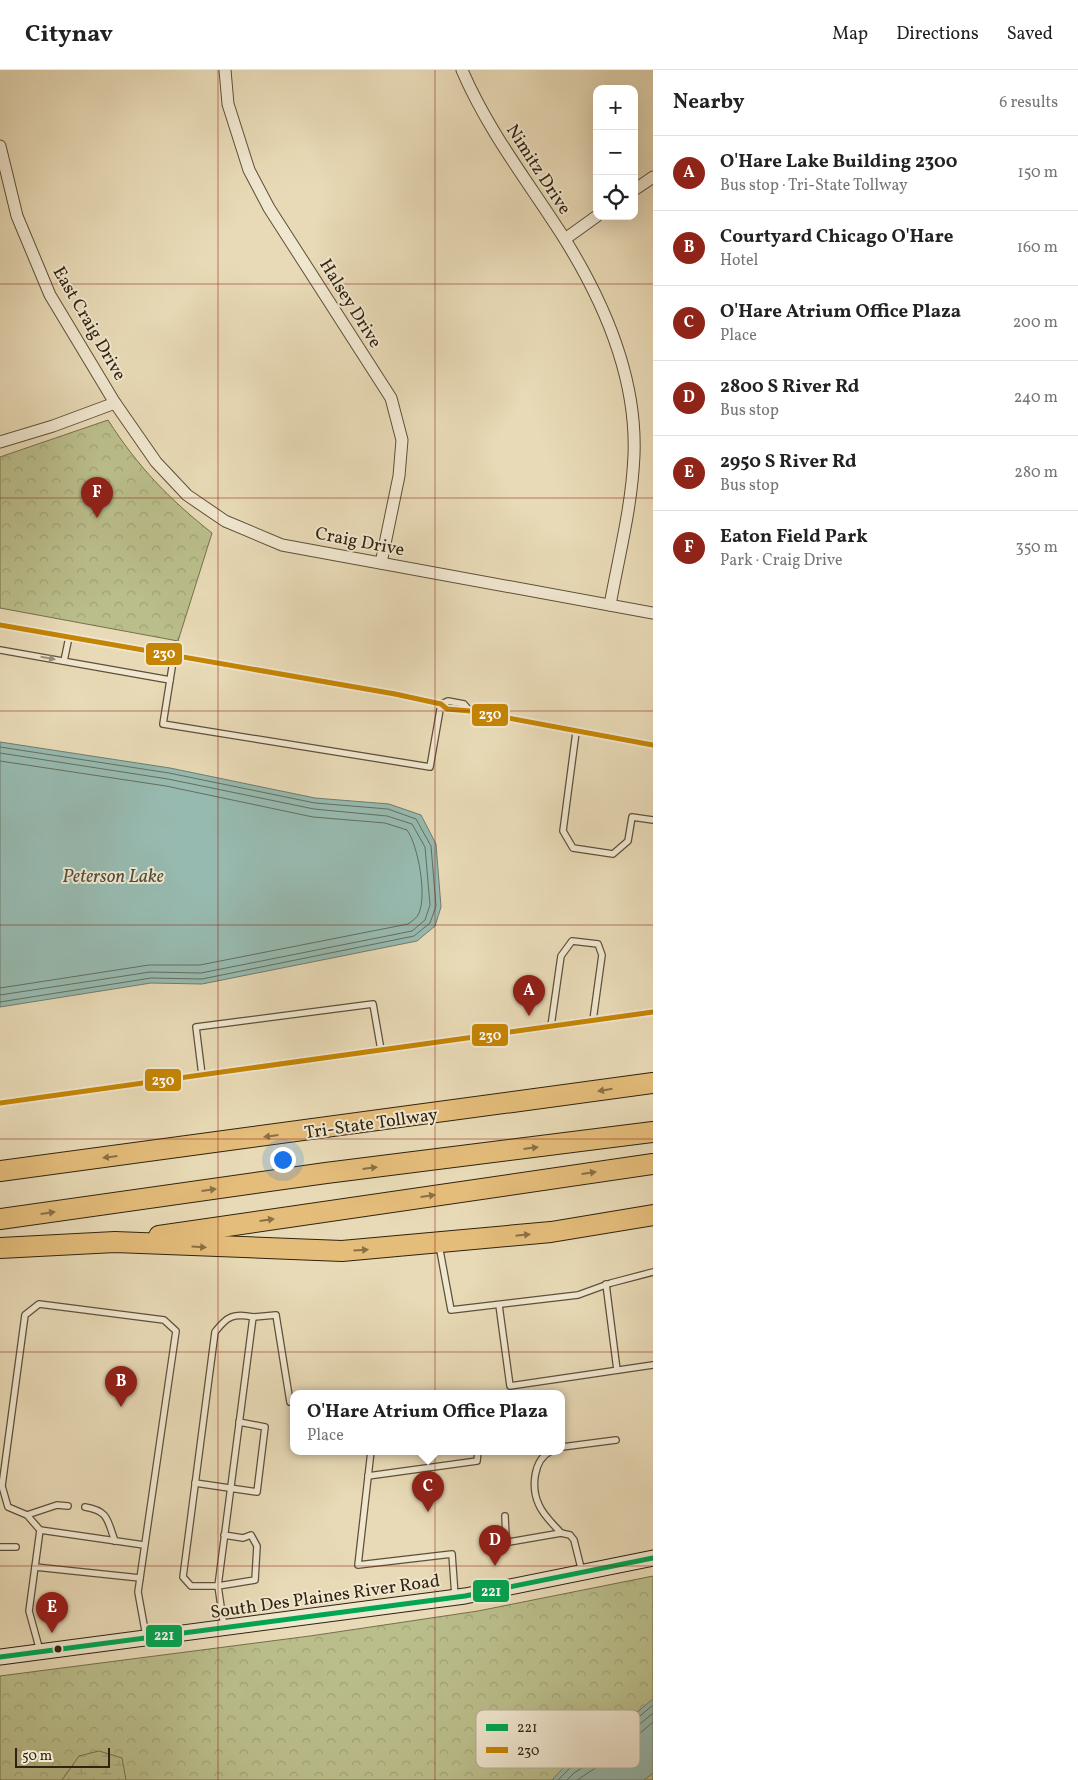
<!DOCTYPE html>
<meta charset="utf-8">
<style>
:root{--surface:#fff;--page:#f6f6f6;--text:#222;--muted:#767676;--line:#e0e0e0;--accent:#8f2418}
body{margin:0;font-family:Vollkorn,serif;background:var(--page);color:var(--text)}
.controls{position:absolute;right:15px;top:15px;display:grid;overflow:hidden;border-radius:10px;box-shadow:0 5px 20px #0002}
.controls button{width:45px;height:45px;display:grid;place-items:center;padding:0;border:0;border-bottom:1px solid var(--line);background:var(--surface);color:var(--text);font:25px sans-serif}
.scale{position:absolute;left:15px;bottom:12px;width:95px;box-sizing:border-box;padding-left:5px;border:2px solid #30220e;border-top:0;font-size:14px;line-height:18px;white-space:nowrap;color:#30220e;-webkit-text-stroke:4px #f0e7d0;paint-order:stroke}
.you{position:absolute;left:282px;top:1089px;width:18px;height:18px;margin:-12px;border:4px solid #fff;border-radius:50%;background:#1a73e8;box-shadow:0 0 0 8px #1a73e833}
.badge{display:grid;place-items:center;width:32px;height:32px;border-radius:50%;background:var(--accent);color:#fff;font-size:16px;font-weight:700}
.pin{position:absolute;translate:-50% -41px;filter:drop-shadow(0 1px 2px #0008)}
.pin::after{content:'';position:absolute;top:26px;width:18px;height:15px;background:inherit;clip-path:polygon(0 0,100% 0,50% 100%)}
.popup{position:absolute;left:290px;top:1320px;width:275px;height:65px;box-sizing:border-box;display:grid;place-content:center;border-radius:10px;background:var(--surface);filter:drop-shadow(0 1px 4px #0005);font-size:16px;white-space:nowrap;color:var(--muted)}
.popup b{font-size:19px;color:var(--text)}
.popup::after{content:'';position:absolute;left:50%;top:100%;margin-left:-10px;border:10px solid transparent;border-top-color:var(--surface)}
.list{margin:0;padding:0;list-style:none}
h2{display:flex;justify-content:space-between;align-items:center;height:65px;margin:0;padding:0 20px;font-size:21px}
h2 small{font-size:16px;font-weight:400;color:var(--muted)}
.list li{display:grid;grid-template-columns:32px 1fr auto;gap:15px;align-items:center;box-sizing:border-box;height:75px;padding:0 20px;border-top:1px solid var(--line)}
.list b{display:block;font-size:19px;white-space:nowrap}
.list p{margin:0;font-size:16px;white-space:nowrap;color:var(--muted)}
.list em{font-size:16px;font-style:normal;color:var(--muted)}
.icon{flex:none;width:28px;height:28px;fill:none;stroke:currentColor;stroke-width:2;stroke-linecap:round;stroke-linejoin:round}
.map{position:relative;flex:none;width:653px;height:1710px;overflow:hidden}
header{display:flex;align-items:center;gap:30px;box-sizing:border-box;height:70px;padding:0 25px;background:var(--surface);border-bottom:1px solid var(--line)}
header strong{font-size:24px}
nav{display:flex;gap:28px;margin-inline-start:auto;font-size:18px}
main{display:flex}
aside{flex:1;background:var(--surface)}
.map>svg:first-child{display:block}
</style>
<header>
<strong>Citynav</strong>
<nav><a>Map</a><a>Directions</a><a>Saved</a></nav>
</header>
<main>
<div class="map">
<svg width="653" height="1710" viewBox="0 0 653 1710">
<defs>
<pattern id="forest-crowns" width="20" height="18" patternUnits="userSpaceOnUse" patternTransform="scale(1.25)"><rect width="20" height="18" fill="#babe8b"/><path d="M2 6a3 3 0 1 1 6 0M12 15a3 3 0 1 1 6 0" fill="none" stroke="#a0a377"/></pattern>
<pattern id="wetland-marsh" width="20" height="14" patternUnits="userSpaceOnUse" patternTransform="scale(1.25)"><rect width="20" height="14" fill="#babe8b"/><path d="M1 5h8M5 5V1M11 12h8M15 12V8" fill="none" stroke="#a0a377"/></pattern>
</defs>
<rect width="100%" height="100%" fill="#e8dab6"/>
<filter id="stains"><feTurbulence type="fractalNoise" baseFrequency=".004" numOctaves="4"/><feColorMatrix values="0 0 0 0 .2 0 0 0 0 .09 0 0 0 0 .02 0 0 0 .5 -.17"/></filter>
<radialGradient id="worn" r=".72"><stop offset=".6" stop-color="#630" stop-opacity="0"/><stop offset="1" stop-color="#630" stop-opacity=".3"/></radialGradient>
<g fill="url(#forest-crowns)" stroke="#75704c">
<path d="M108,350C138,397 169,429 212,463L178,571L0,538V387Z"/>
<polygon points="653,1506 653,1710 0,1710 0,1606 310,1566 478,1541"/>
</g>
<polygon fill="url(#wetland-marsh)" stroke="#75704c" points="99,1681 122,1688 126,1710 62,1710 79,1686"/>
<g fill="#97bab0" stroke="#6e7d6f">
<polygon points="0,672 170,698 315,728 389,734 421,745 436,774 441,837 435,856 417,871 202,914 151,913 0,937"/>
<polygon points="653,1629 653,1703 644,1710 552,1710 567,1694 600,1673"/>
</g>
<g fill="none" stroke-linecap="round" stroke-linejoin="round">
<g stroke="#646e5f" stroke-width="1">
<polyline points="0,677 169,703 315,733 388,739 416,749 431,776 436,836 430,853 414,866 202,909 151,908 0,932"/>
<polyline points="0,683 168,709 314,739 387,746 412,754 425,777 430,835 425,850 412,861 201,903 150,902 0,925"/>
<path d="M0,691L166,716L313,747L385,753L407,760C418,775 427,825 419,843C417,848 412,851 408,854L200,895H149L0,918"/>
<polyline points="558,1710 570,1698 603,1677 653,1635"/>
<polyline points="567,1710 574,1703 607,1682 653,1643"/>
<polyline points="577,1710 611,1688 653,1652"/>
</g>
<defs>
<g id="service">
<polyline points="0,555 395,624 441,634 447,639 470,641 653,675"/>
<polyline points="0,580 170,610"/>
<polyline points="174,585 163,654 430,697 441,634"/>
<polyline points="64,591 69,567"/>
<polyline points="441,634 448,631 464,634 470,641"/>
<polyline points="576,662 563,761 573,778 613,784 628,771 632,747 653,750"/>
<polyline points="551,956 561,886 572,871 598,874 602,885 593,950"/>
<polyline points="202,1005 196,957 373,934 381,980"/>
<polyline points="0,1033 653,942"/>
<polyline points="439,1175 451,1240 578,1225 611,1213 653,1202"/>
<polyline points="606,1214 617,1300"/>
<polyline points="499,1235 510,1316 653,1295"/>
<polyline points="253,1247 276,1245 290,1332"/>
<polyline points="562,1377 616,1370"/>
<polyline points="371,1381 358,1495 452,1484 455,1526"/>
<path d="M551,1381C533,1390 531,1418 539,1435C543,1445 554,1455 561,1463"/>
<polyline points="368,1406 477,1391 478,1381"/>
<polyline points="195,1413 257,1422 265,1357 239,1352"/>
<path d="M85,1437C109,1441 107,1450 115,1471"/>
<polyline points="27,1445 57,1435 68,1436"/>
<polyline points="505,1446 506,1468 509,1472 561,1463 570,1465 574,1470 582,1502"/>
<polyline points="40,1460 144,1475"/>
<polyline points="0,1477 16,1477"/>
<polyline points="35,1497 140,1508"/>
<path d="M224,1557L218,1516L253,1247C234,1243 227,1246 215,1262L183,1507L191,1516H218L255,1510L257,1476L251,1465L243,1468L224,1465"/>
<polyline points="40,1581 29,1541 40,1460 27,1445 8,1437 2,1416 25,1245 39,1234 164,1250 176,1261 138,1522 146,1566"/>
</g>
<g id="minor">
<polyline points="225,0 228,34 249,100 269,138 391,328 402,370 399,406 381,493"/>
<path d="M462,0C488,61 529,113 564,168C604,232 637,308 634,385C632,436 619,485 610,535"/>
<polyline points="0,76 17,146 50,225 115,333 156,392 187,425 225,451 282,475 653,543"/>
<polyline points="634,120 653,107"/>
<polyline points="565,169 597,146"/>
<polyline points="0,372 53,356 115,333"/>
</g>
<polyline id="secondary" points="0,1587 465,1526 653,1488"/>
<g id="motorway">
<polyline points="0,1101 653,1013"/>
<polyline points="0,1149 326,1103 653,1062"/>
<polyline points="159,1166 653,1094"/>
<polyline points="0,1178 115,1172 342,1181 551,1162 653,1145"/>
</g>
</defs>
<use href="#service" stroke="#5e5038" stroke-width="8"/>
<use href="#minor" stroke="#5e5038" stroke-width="13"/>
<use href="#secondary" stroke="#30220e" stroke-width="17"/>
<use href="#motorway" stroke="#30220e" stroke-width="22"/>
<use href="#service" stroke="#f0e7d0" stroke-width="5.5"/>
<use href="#minor" stroke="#f0e7d0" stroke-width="11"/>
<use href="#secondary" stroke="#f0e7d0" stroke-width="15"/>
<use href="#motorway" stroke="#e4bd7b" stroke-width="20"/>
<defs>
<polyline id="bus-1" points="0,1587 465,1526 653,1488"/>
<g id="bus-2">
<polyline points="0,555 395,624 441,634 447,639 470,641 653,675"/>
<polyline points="0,1033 653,942"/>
</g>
</defs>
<use href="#bus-1" stroke="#f0e7d0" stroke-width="9"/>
<use href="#bus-2" stroke="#f0e7d0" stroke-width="9"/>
<use href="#bus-1" stroke="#00a651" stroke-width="5"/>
<use href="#bus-2" stroke="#c58504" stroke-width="5"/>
</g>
<defs><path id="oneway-solid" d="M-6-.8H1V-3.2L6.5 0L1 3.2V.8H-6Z" transform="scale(1.25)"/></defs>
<use fill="#9a8e79" href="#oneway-solid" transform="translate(48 588) rotate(10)"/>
<g fill="#8a7044">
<use href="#oneway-solid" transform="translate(605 1020) rotate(171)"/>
<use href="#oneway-solid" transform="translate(271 1066) rotate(173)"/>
<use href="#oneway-solid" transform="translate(531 1078) rotate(-7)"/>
<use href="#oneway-solid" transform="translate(110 1087) rotate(173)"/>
<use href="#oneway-solid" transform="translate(370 1098) rotate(-7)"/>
<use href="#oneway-solid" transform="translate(589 1103) rotate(-8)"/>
<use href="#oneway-solid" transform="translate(209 1120) rotate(-8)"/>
<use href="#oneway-solid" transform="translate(428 1126) rotate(-8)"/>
<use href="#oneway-solid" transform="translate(48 1143) rotate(-8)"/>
<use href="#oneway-solid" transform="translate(267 1150) rotate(-8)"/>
<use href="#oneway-solid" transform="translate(523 1165) rotate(-6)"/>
<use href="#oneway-solid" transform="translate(199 1177) rotate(3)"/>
<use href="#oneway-solid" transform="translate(361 1180) rotate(-4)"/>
</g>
<path fill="none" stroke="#8f2418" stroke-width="1" stroke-opacity="0.55" d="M218,0V1710M435,0V1710M0,214H653M0,428H653M0,641H653M0,855H653M0,1069H653M0,1282H653M0,1496H653"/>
<circle fill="#30220e" stroke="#f0e7d0" stroke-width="2" cx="58" cy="1579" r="4.5"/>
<g text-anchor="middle" stroke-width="4" stroke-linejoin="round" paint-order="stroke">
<g font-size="18" fill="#30220e" stroke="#f0e7d0">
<text transform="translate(539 99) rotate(57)" y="6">Nimitz Drive</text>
<text transform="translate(351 233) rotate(58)" y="6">Halsey Drive</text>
<text transform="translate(90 253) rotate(60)" y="6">East Craig Drive</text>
<text transform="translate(360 471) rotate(11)" y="6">Craig Drive</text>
<text transform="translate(371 1053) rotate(-8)" y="6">Tri-State Tollway</text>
<text transform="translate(325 1526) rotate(-8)" y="6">South Des Plaines River Road</text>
</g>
<g font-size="19" font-style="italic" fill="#4f503f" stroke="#f0e7d0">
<text x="113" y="812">Peterson Lake</text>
</g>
</g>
<rect x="476" y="1640" width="164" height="58" rx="8" fill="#f0e7d0" stroke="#b6ac96" stroke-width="1"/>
<rect x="486" y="1654" width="22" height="7" fill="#00a651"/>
<rect x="486" y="1677" width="22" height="6" fill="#c58504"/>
<g font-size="14" fill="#30220e">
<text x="517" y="1662">221</text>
<text x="517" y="1685">230</text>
</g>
<g stroke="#f0e7d0" stroke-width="2">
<rect x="145" y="572" width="38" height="24" rx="5" fill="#c58504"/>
<rect x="471" y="633" width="38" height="24" rx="5" fill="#c58504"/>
<rect x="471" y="953" width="38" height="24" rx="5" fill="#c58504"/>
<rect x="144" y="998" width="38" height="24" rx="5" fill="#c58504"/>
<rect x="472" y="1509" width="38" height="24" rx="5" fill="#00a651"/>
<rect x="145" y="1554" width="38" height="24" rx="5" fill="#00a651"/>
</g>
<g font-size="14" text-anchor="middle" font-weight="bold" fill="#fff">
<text x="164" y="588">230</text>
<text x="490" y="649">230</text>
<text x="490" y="970">230</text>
<text x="163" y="1015">230</text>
<text x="491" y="1526">221</text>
<text x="164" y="1570">221</text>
</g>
<rect width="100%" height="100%" filter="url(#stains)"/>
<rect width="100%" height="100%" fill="url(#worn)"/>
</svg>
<div class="controls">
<button>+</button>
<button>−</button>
<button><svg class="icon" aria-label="locate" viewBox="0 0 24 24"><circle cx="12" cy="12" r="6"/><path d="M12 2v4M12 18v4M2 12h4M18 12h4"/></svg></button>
</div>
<div class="scale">50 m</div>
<div class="you"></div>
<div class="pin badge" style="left:529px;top:946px">A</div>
<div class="pin badge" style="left:121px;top:1337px">B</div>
<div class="pin badge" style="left:428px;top:1442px">C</div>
<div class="popup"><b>O'Hare Atrium Office Plaza</b>Place</div>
<div class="pin badge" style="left:495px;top:1496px">D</div>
<div class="pin badge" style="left:52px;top:1563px">E</div>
<div class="pin badge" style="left:97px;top:448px">F</div>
</div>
<aside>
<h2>Nearby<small>6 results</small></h2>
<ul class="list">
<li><span class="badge">A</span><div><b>O'Hare Lake Building 2300</b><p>Bus stop · Tri-State Tollway</p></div><em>150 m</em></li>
<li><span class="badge">B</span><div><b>Courtyard Chicago O'Hare</b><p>Hotel</p></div><em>160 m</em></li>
<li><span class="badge">C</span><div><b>O'Hare Atrium Office Plaza</b><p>Place</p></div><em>200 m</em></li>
<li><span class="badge">D</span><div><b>2800 S River Rd</b><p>Bus stop</p></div><em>240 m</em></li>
<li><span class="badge">E</span><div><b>2950 S River Rd</b><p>Bus stop</p></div><em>280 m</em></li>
<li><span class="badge">F</span><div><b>Eaton Field Park</b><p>Park · Craig Drive</p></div><em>350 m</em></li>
</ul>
</aside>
</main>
